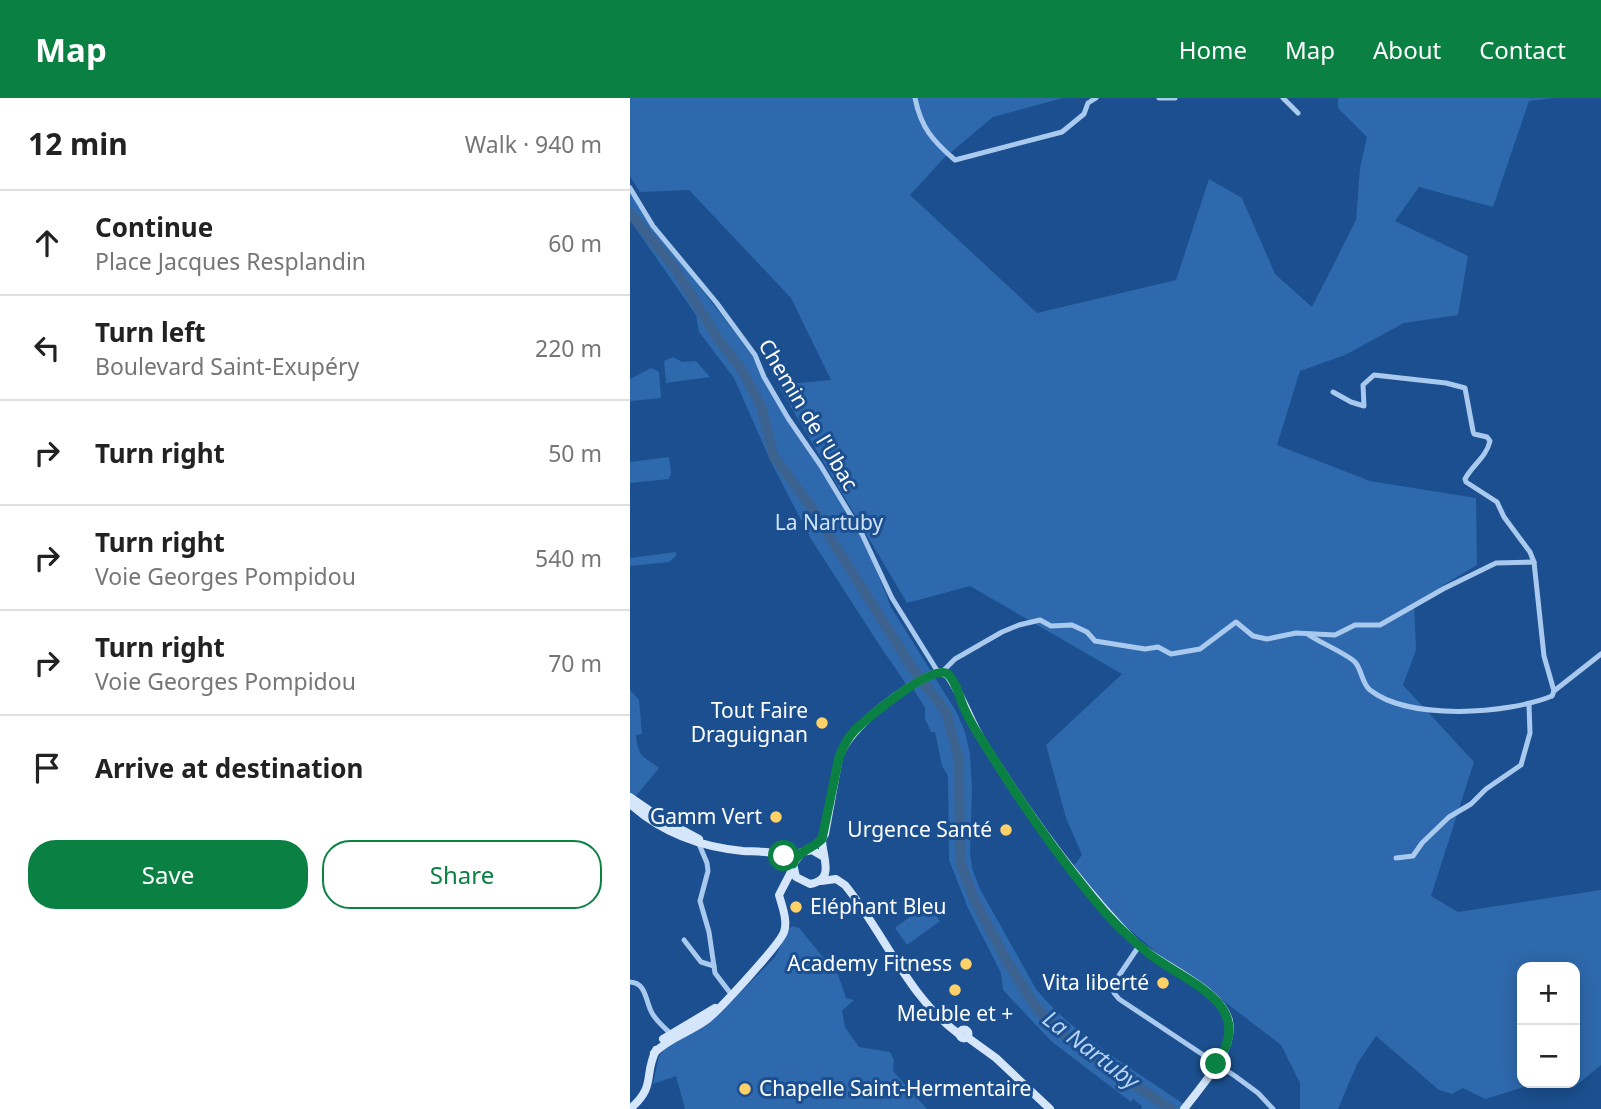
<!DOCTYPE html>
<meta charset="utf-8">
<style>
:root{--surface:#fff;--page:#f6f6f6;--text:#222;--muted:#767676;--line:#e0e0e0;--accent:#0b8043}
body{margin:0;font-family:"Noto Sans",sans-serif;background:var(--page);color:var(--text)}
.controls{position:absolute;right:21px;bottom:21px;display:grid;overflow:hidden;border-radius:14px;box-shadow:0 4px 18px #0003}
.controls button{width:63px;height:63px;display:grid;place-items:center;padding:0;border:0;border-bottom:2px solid var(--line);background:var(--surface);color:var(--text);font:35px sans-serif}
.stop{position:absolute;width:21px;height:21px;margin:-16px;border:5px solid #0b8043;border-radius:50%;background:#fff}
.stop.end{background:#0b8043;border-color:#fff;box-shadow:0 2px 7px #0008}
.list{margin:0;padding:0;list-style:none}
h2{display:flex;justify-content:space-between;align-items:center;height:91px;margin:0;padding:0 28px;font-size:30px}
h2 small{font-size:23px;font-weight:400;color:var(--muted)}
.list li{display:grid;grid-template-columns:46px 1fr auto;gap:21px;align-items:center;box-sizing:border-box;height:105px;padding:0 28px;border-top:2px solid var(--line)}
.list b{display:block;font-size:26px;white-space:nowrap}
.list p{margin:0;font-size:23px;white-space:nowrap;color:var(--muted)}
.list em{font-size:23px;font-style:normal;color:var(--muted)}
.actions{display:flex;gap:14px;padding:21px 28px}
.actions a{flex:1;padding:16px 0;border:2px solid var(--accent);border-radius:28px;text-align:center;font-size:24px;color:var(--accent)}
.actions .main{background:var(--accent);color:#fff}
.icon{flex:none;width:38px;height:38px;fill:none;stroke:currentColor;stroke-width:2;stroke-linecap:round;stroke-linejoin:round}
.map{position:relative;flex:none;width:971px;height:1011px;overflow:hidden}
header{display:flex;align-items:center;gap:42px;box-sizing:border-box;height:98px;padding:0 35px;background:var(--accent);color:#fff}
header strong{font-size:33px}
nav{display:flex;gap:38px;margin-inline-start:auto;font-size:24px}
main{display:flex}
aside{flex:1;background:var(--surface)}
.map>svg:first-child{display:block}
</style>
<header>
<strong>Map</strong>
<nav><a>Home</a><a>Map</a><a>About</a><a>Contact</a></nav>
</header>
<main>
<aside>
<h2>12 min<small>Walk · 940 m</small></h2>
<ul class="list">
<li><svg class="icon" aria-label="ahead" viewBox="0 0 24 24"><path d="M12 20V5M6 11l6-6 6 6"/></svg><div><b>Continue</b><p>Place Jacques Resplandin</p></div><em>60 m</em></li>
<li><svg class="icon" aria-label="left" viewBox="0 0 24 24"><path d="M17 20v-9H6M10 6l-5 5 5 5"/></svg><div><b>Turn left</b><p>Boulevard Saint-Exupéry</p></div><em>220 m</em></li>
<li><svg class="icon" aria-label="right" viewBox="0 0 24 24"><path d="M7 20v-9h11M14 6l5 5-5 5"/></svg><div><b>Turn right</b></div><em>50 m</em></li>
<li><svg class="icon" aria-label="right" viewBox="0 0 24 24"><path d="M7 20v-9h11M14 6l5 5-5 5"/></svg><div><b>Turn right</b><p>Voie Georges Pompidou</p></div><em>540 m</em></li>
<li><svg class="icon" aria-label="right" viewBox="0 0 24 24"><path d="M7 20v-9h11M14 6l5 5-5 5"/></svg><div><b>Turn right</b><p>Voie Georges Pompidou</p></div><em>70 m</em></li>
<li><svg class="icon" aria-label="arrive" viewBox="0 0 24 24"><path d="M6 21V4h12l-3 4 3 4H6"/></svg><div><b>Arrive at destination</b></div></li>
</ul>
<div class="actions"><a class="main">Save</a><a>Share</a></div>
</aside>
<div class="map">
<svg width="971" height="1011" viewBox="0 0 971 1011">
<rect width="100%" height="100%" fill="#1b4f8f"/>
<g fill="#2e69ad">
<polygon points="0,0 433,0 363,19 314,60 280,97 407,215 546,182 579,81 612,100 645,176 682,209 726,122 730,70 737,39 708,10 708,0 925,0 899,3 863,109 789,89 765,123 838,158 828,217 774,225 715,257 670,273 647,347 740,383 846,400 847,467 784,505 786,552 773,587 844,664 801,798 828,814 971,792 971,967 943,990 920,985 945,985 945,869 892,869 892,985 908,985 855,1001 833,990 822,996 809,992 746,938 727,966 708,1011 670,1011 670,985 651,947 561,878 533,860 486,820 450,778 444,767 452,757 436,720 416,647 492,576 340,488 277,505 148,287 201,282 161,200 59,92 10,94 0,78"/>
<path d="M0,90L22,126L122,257L232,436L261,509L327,615L335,634L340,656L342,691L340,753L342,770L350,791L406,891C446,940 510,975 561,1011H536L533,1008L531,1011H511L512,1008L503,1001L501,1004L421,943L373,892L371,875L338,810L319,762L318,678L312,668L305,634H301L295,621V610L284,592L276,586L248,545L181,441L140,362L104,280L69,234L66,217L0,122Z"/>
<polygon points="43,259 52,264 66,263 80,279 36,285 34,263"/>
<polygon points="21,270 29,274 31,300 0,303 0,281"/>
<polygon points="39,359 41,375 39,381 0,385 0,364"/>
<polygon points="46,454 46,458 39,464 0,468 0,460"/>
<path d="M0,592L9,602L12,636L6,637C8,659 13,658 29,670L5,699L0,694Z"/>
<polygon points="297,806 310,823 277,847 265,830"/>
<polygon points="163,828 169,830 208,877 216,900 224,902 212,913 215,929 229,949 260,954 264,962 263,973 297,1011 55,1011 46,978 23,986 29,958 37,948 73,929 101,904 145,859 159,830"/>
</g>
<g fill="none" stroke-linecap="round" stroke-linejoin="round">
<polyline stroke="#3c6290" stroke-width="10" points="0,115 44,169 88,241 112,272 131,308 144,359 179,406 283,571 316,614 329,662 330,764 344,801 375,860 405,908 429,933 476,968 541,1011"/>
<g stroke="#a9c9ee" stroke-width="5">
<path d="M285,0C291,30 303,43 325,62L432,34L454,16L458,5L466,0"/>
<polyline points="529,0 545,0"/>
<polyline points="653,0 668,15"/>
<polyline points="0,90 23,128 86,204 125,257 134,279 158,320 191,368 232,436 262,500 308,574"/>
<path d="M703,294L721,304L734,308L733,287L744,277L816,285L835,290L843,333L844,336L857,339L860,343C856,360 843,366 835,381L836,384L867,404L874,419L900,454L904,464"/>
<path d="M679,537C689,544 717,556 725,564C732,572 732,586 740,592C779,623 878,616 922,598L924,593L971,556"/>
<polyline points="312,574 325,561 372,534 389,527 410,522 421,528 442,527 457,534 465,543 515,551 528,549 541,556 570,551 606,524 623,538 637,541 666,535 705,537 725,527 750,527 813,491 866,465 904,464 914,558 924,593"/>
<polyline points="69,746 77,765 78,773 70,803 79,834 85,875 101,896"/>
<polyline points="766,760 783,758 792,745 819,719 841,706 856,691 891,667 900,635 899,607"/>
<polyline points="54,842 71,864 84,868"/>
<polyline points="509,848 486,882 484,895 489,901 605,978 628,995 643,1011"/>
<path d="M0,884C17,885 15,903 22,915C27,924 35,930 42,937"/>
</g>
<g stroke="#d6e6fa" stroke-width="8">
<polyline points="0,699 32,721 69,741"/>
<path d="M0,706C32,735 70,749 113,753C129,754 154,752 163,766"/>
<path d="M192,741C192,759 206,782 180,786L166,779L163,766L172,754L182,752L194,759"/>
<path d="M179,752L192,741L195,736L209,659C221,627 276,587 308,574L317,576C332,596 339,621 352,642C396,713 445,782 503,842C527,867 591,889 599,923C605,953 571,988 554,1011"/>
<path d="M191,783L206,781L215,787C255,836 277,898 330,937"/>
<circle cx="334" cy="936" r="4.5"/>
<polyline points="337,939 366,960 420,1011"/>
<polyline points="33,941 85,910"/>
<path d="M24,955C39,940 58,935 75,923C87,915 150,846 154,834C158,823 152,808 149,797L163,770"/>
<path d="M0,1011C27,987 13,979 26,952"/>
</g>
</g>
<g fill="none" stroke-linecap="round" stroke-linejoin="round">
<path stroke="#0b8043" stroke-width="9" d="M154,758L163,766C168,753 182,751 192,741L209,659C213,649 218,639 225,632C237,620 304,564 318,576C327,585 329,599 334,610C339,621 345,632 352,642C385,696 422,750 462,799C478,819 498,839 518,855C556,885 629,905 586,966"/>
</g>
<g fill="#ffd166" stroke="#1b4f8f" stroke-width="2.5">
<circle cx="192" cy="625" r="7"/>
<circle cx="146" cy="719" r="7"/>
<circle cx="376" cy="732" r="7"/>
<circle cx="166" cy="809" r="7"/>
<circle cx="336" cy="866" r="7"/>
<circle cx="533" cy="885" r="7"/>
<circle cx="325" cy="892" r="7"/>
<circle cx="115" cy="991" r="7"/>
</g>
<g text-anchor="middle" stroke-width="6" stroke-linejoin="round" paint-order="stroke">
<g font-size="21" fill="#fff" stroke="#1b4f8f">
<text transform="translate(178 317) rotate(59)" y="7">Chemin de l'Ubac</text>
</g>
<g font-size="21" fill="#cfe3fa" stroke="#1b4f8f">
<text x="199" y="432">La Nartuby</text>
</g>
<g font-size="21" fill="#fff" stroke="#1b4f8f" text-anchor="end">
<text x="178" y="620">Tout Faire<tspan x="178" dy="24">Draguignan</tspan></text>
<text x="132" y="726">Gamm Vert</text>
<text x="362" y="739">Urgence Santé</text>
<text x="180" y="816" text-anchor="start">Eléphant Bleu</text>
<text x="322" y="873">Academy Fitness</text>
<text x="519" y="892">Vita liberté</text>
<text x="325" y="923" text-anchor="middle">Meuble et +</text>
<text x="129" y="998" text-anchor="start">Chapelle Saint-Hermentaire</text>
</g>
<g font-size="23" font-style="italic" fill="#b5d3f5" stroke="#1b4f8f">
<text transform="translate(461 952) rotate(37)" y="8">La Nartuby</text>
</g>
</g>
</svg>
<div class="controls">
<button>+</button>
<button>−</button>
</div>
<div class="stop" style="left:154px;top:758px"></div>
<div class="stop end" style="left:586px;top:966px"></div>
</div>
</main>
